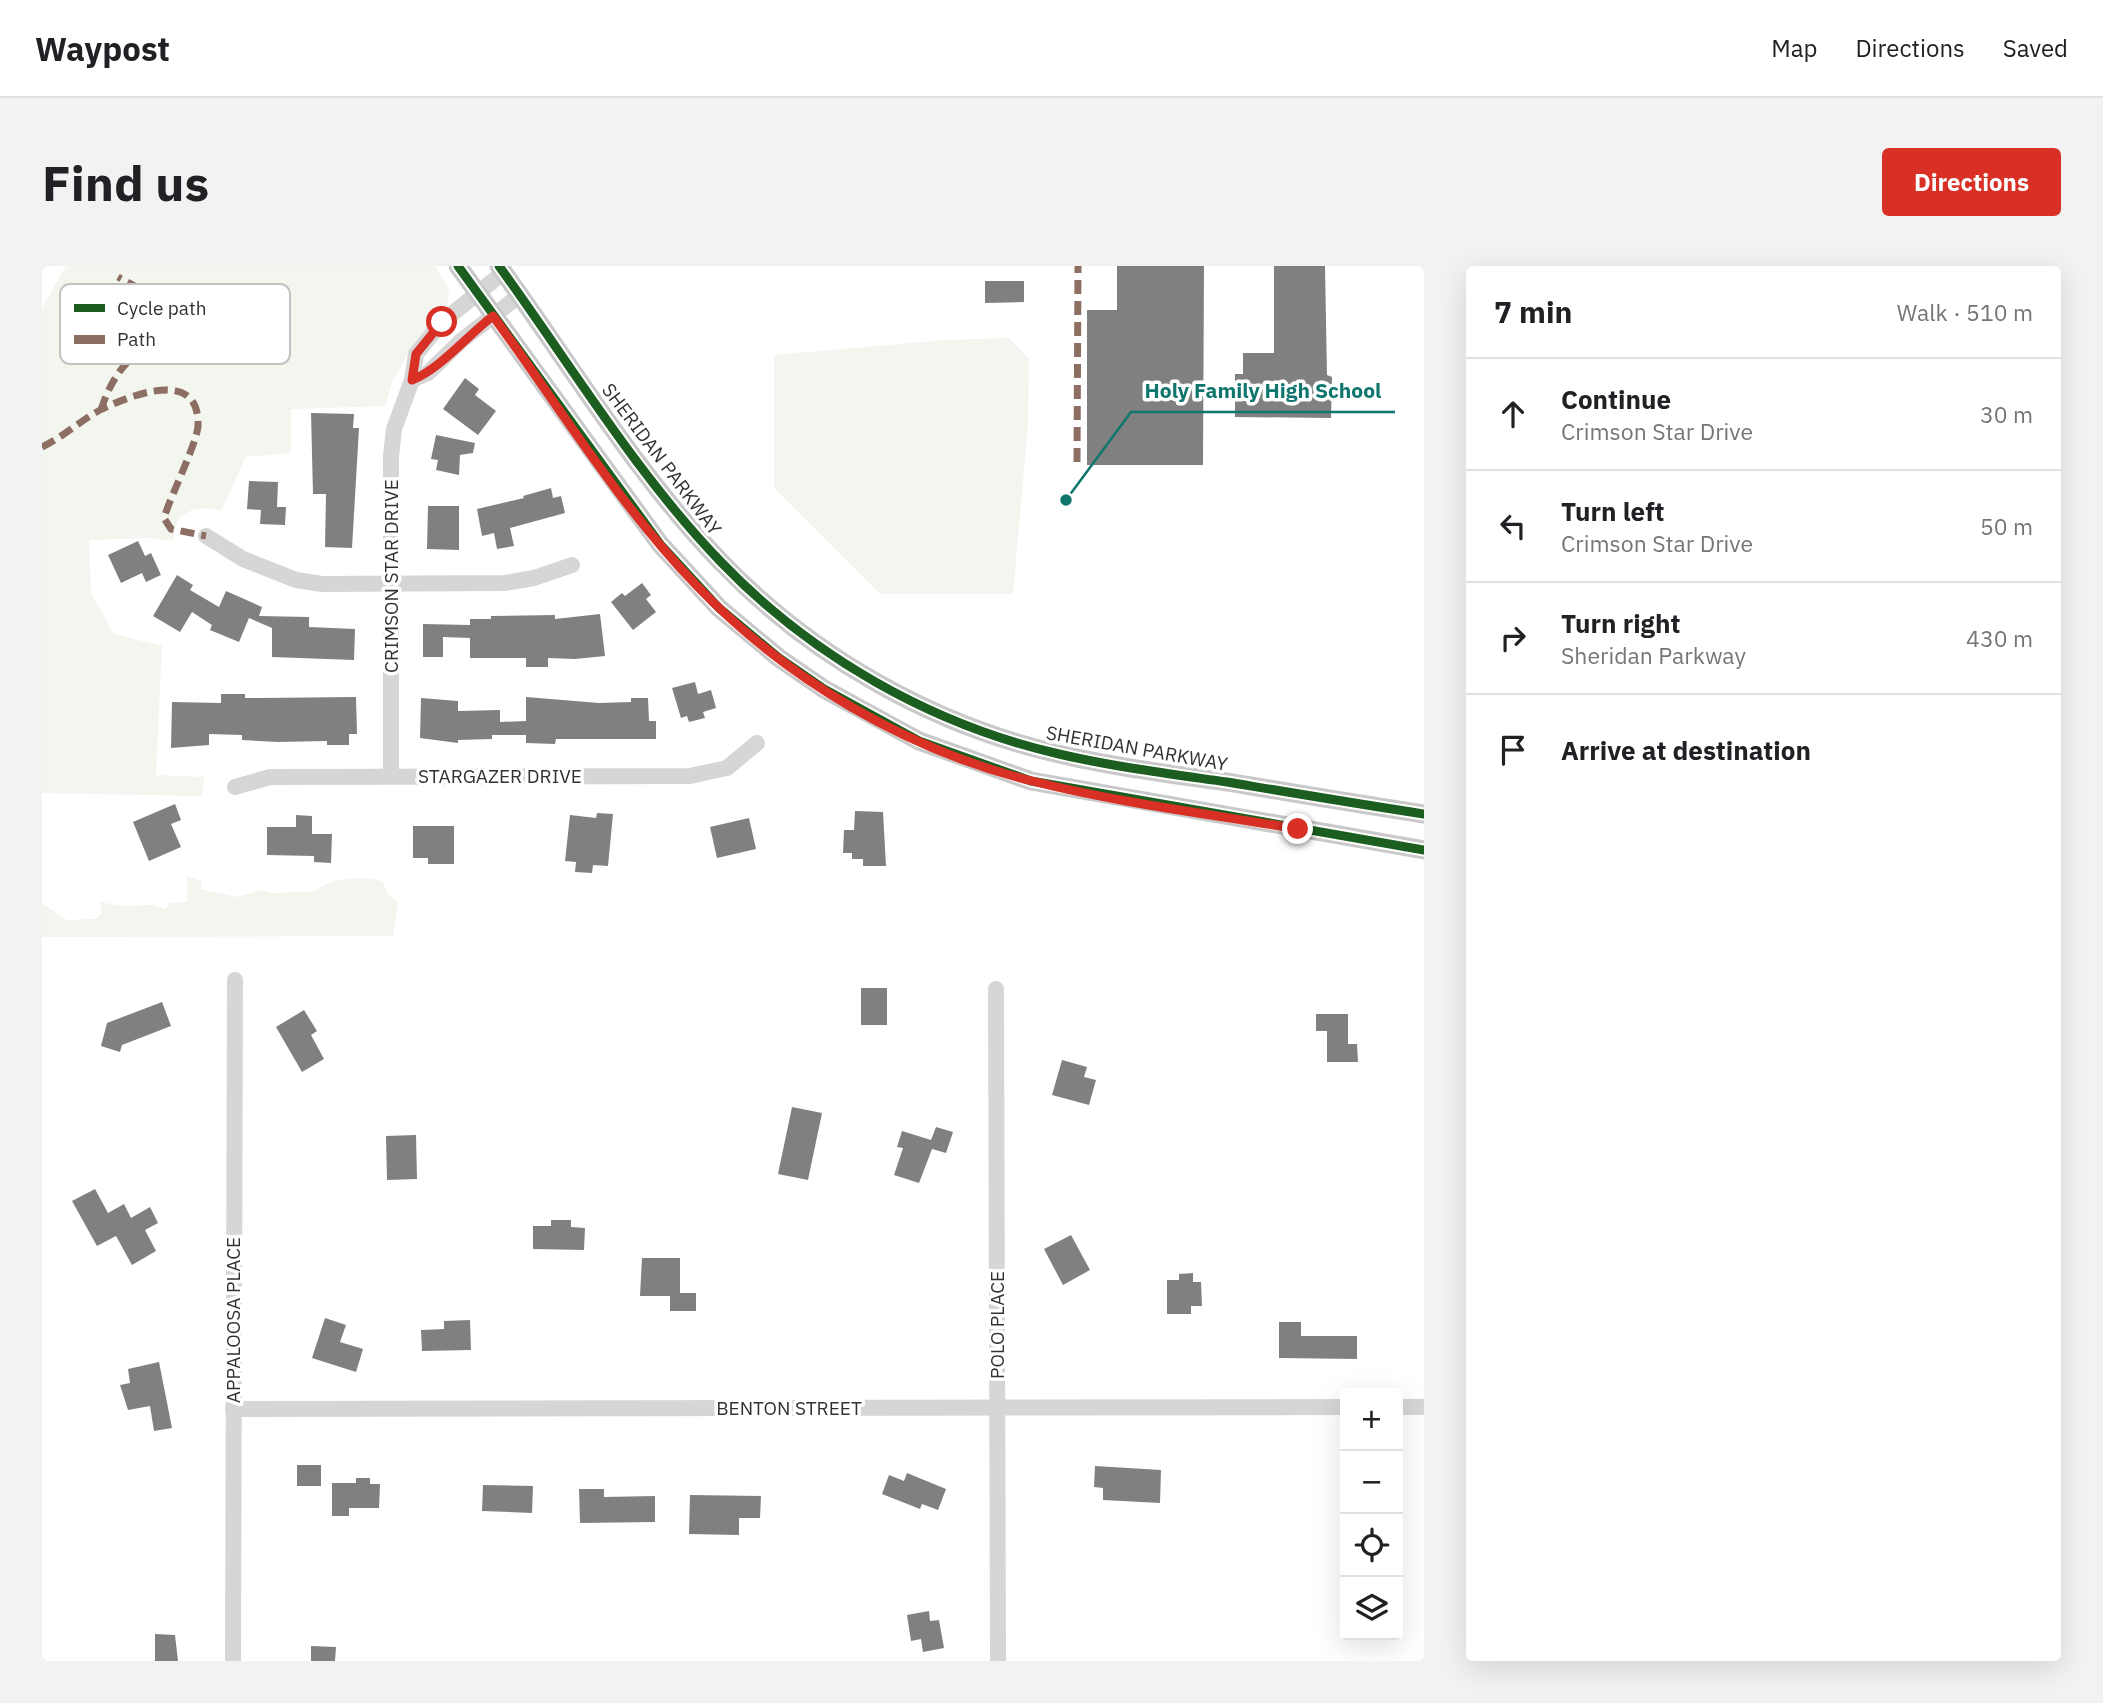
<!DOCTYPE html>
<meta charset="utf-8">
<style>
:root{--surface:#fff;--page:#f2f2f2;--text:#202124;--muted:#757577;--line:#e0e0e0;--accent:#d93025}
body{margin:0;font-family:"IBM Plex Sans",sans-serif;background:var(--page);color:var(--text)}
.controls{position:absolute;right:21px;bottom:21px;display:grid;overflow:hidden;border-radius:7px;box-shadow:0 7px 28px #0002}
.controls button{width:63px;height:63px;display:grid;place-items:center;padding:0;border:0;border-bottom:2px solid var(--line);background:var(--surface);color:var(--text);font:35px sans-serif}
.stop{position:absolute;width:21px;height:21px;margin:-16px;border:5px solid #d93025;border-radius:50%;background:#fff}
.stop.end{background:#d93025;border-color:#fff;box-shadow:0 2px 7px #0008}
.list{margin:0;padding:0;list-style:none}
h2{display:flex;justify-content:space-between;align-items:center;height:91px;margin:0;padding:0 28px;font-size:30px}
h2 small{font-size:23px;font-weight:400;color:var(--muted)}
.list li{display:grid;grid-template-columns:46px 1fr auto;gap:21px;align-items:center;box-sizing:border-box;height:112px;padding:0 28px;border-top:2px solid var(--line)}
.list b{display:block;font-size:26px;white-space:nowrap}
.list p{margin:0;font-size:23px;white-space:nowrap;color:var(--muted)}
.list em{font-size:23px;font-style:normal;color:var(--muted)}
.icon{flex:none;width:38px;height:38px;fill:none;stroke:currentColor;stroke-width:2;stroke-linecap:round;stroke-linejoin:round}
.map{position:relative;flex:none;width:1382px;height:1395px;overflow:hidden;border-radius:7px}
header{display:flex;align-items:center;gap:42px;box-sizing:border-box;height:98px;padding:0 35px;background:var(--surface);border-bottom:2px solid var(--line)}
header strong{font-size:33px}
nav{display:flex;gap:38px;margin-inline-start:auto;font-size:24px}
.intro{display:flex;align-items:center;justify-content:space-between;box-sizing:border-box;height:168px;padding:0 42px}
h1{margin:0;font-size:49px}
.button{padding:18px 32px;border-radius:7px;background:var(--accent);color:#fff;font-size:24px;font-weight:700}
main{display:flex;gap:42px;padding:0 42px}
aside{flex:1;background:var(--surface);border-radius:7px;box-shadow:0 7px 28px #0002}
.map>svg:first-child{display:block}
</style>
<header>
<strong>Waypost</strong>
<nav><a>Map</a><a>Directions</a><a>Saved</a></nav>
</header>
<div class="intro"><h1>Find us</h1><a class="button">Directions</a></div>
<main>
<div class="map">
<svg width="1382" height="1395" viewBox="0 0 1382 1395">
<rect width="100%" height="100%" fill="#fff"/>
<g fill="#f2f6ee">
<path d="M24,0H393L407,23L405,39L367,86L351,114L343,140L249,143V187L204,191L179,245C154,238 130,246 132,275L107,272L47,274L49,327L72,368L120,380L114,509L162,511L160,530L0,527V42Z"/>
<polygon points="967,72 987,93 986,157 971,328 838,328 732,222 732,89 904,74"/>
<path d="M145,610L160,616L159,623L194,631L219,624L227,627L271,626C288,612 320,609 341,616L346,628L356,636L351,670L0,671V637L25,654L53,653L60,647L58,636L78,640L111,639L123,643L128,637L145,636Z"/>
</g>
<g fill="#808080">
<polygon points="1075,0 1162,0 1161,199 1045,199 1045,44 1075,44"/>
<polygon points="1232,0 1283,0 1285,109 1290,111 1289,152 1193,151 1193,108 1201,108 1201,87 1232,87"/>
<polygon points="943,15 982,15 982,36 943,37"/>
<polygon points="423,112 437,123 433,129 454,145 436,169 401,143"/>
<polygon points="269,147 312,148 311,162 317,162 310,282 283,281 284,228 271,228"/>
<polygon points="394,169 433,177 431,187 418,189 417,209 394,204 396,194 389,193"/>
<polygon points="207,215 236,216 235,241 244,241 243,259 218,258 219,244 205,243"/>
<polygon points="509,222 511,232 519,230 523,247 468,262 472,280 455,283 452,267 440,270 435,243 482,232 481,230"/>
<polygon points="386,240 417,240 417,284 385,283"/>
<polygon points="96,275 103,290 109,287 119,309 104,316 100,307 79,317 66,289"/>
<polygon points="135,309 151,319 148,324 177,341 184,325 220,341 217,350 267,351 267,361 313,363 312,394 230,391 230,362 207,352 197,376 168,364 170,359 150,346 138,366 111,350"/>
<polygon points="600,317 609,329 604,333 614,346 591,364 569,336 580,327 583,330"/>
<polygon points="558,348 563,390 533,393 506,392 506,401 484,401 484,392 428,392 428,372 401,371 401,391 381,391 381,358 428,359 428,353 449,353 449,350 513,349 513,353"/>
<polygon points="653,416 656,428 669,424 674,442 661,446 663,452 647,456 645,450 639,452 630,422"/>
<polygon points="179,428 203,428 203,432 217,432 314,431 315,468 307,468 307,479 285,479 285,475 236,476 200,474 200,469 167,468 167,479 129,482 130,436 179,437"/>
<polygon points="484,431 557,437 589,436 589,432 606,432 607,455 614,455 614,473 514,473 513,478 484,477 484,469 450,469 450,473 416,474 416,477 378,472 379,432 416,435 416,445 458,444 458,456 484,455"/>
<polygon points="133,538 139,554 129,558 139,581 107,595 91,556"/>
<polygon points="813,545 841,546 844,600 821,600 821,593 810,593 810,587 801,587 802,564 812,564"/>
<polygon points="555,547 571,548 566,600 551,599 550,607 533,606 534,596 523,595 528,549 554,552"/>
<polygon points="254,549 270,550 270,568 290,568 289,597 272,596 272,590 225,589 225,561 254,561"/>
<polygon points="707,552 714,583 675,592 668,561"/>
<polygon points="371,560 412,560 412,598 386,598 386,592 371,592"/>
<rect x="819" y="722" width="26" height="37"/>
<polygon points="120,736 129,760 80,779 78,786 59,780 65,757"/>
<polygon points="262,744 275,765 269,769 282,793 260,806 234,761"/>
<polygon points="1274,748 1306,748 1306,778 1315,778 1316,796 1285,796 1285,765 1274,765"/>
<polygon points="1020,794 1045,801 1042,811 1054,814 1047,839 1010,829"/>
<polygon points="750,841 780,847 766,914 736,908"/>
<polygon points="894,861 911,866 904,887 890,883 877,917 852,909 861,882 855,881 860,865 889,874"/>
<polygon points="374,869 375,913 345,914 344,870"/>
<polygon points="53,923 66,947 82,938 89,952 108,941 116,957 103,964 114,985 90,999 74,970 55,980 30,935"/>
<polygon points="509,954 529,954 529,961 543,962 542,984 491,983 491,960 509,960"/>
<polygon points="1029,969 1048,1004 1021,1019 1002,983"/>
<polygon points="600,992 638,992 638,1027 654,1027 654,1045 628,1045 628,1030 598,1030"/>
<polygon points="1151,1007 1151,1016 1159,1016 1160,1040 1149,1040 1149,1048 1125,1048 1125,1014 1137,1014 1137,1008"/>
<polygon points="283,1052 304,1059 298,1076 321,1083 314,1106 270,1092"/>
<polygon points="428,1054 429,1084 380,1085 379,1064 402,1063 402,1055"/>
<polygon points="1237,1056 1259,1056 1259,1070 1315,1070 1315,1093 1237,1092"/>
<polygon points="117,1096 130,1162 112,1165 108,1140 86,1144 78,1119 88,1117 86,1103"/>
<rect x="255" y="1199" width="24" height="21"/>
<polygon points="1053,1200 1119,1204 1118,1237 1061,1234 1061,1222 1052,1221"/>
<polygon points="865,1207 904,1223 896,1244 880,1238 878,1243 840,1228 847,1209 862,1215"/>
<polygon points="314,1212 328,1212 328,1218 338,1218 337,1242 307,1242 307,1250 290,1250 290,1217 314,1217"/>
<polygon points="441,1219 491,1220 490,1247 440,1245"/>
<polygon points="537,1223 562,1223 562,1231 613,1230 613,1256 538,1257"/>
<polygon points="648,1229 719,1230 718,1252 697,1252 697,1269 647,1268"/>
<polygon points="887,1345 888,1355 897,1354 902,1382 881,1386 879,1373 869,1375 865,1349"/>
<polygon points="113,1368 133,1369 136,1395 113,1395"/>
<polygon points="269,1380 294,1381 293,1395 269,1395"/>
</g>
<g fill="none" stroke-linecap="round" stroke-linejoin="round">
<g stroke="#d6d6d6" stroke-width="16">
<polyline points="370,114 386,107 420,74 478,29"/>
<polyline points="164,270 201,293 254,314 280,318 463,317 492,312 530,299"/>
<polyline points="349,510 349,190 352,163 370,114 374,88 400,56 462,6"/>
<polyline points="193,521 228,511 648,510 685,502 715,477"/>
<polyline points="954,723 956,1395"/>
<polyline points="1356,1141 1382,1141"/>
<polyline points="191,1143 1303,1141"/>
<polyline points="191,1395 193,714"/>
</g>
<g stroke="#c9c9c9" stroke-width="19">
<polyline points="416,0 618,278 677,342 737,392 782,423 877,475 989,515 1382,584"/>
<path d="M457,0C529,99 594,208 679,296C769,390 890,459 1017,488C1072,501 1129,508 1185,516C1251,527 1316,538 1382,548"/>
</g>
<g stroke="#8d6e63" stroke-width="7" stroke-dasharray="14 7" stroke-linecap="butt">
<path d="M59,144C68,115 84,90 112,77C130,68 144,66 157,49L146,34L100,24L76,11"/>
<path d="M0,181C21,171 39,154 60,143C90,129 158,101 156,160C155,177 129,229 122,252L129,263L164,270"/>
<polyline points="1035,196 1036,0"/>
</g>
<defs>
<g id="cycleway">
<polyline points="416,0 618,278 677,342 737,392 782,423 877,475 989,515 1382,584"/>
<path d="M457,0C529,99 594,208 679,296C769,390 890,459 1017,488C1072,501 1129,508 1185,516C1251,527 1316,538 1382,548"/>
</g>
</defs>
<use href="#cycleway" stroke="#fff" stroke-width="13"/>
<use href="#cycleway" stroke="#1b5e20" stroke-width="9"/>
</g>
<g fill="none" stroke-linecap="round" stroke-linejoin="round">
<path stroke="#d93025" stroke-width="9" d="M400,56L374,88L370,114C398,103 426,69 451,50C517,140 577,239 655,320C744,413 865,484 990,515C1077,537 1167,548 1256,563"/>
</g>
<g text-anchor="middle" stroke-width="7" stroke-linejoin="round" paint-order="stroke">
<g font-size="19" fill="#323232" stroke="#fff">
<text transform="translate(620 193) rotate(53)" y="7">SHERIDAN PARKWAY</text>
<text transform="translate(349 310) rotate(-90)" y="7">CRIMSON STAR DRIVE</text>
<text transform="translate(1095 482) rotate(10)" y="7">SHERIDAN PARKWAY</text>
<text x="458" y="517">STARGAZER DRIVE</text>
<text transform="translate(191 1054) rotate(-90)" y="7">APPALOOSA PLACE</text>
<text transform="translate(955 1059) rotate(-90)" y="7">POLO PLACE</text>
<text x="747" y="1149">BENTON STREET</text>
</g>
</g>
<rect x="18" y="18" width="230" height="80" rx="10" fill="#fff" stroke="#c2c2c2" stroke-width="2"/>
<rect x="32" y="38" width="31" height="8" fill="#1b5e20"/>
<rect x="32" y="69" width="31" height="9" fill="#8d6e63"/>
<g font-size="19" fill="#323232">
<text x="75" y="49">Cycle path</text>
<text x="75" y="80">Path</text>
</g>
<path fill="none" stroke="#0f766e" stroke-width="2.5" d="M1024 234L1089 146H1353"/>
<circle fill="#0f766e" stroke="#fff" stroke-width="2.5" cx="1024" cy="234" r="7"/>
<g font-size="21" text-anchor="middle" font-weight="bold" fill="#0f766e" stroke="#fff" stroke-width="7" stroke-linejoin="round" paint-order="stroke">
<text x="1221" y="132">Holy Family High School</text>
</g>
</svg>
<div class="controls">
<button>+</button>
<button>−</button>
<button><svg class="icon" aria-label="locate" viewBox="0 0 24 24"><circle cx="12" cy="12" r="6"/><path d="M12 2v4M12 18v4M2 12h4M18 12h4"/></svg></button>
<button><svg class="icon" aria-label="layers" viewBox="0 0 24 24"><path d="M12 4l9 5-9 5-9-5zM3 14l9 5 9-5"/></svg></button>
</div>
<div class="stop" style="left:400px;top:56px"></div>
<div class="stop end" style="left:1256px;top:563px"></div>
</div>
<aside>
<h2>7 min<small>Walk · 510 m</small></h2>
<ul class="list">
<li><svg class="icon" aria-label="ahead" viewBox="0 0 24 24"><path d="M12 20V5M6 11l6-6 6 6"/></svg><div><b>Continue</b><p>Crimson Star Drive</p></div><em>30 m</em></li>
<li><svg class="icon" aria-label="left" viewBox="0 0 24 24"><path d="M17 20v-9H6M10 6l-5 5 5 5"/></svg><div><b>Turn left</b><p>Crimson Star Drive</p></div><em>50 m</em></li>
<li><svg class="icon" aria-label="right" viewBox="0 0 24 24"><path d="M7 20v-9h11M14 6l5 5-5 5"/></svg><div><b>Turn right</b><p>Sheridan Parkway</p></div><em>430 m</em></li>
<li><svg class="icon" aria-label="arrive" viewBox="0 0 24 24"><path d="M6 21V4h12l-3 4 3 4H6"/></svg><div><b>Arrive at destination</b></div></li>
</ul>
</aside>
</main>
